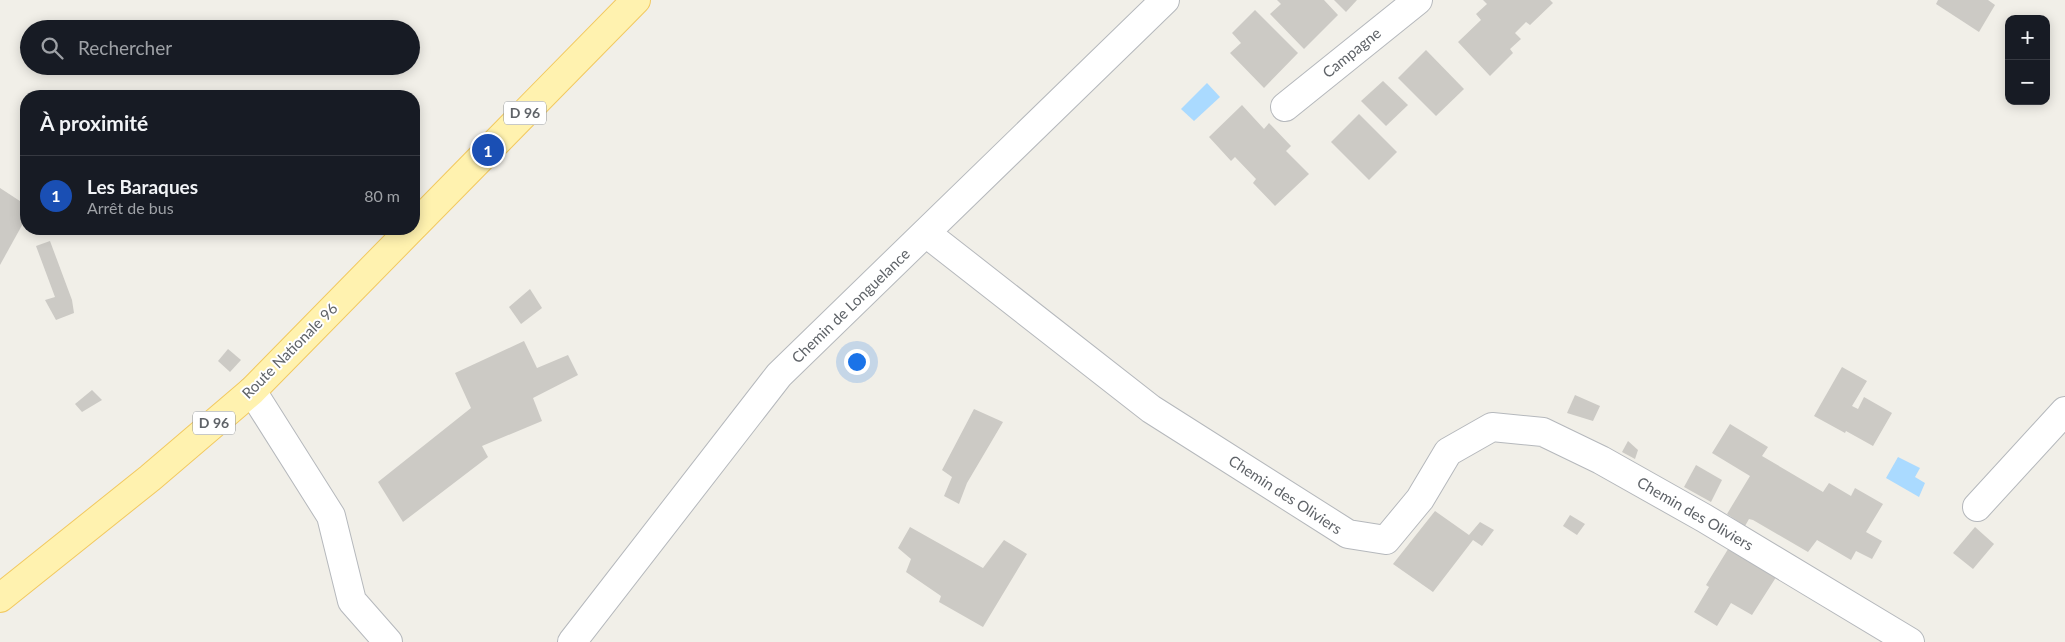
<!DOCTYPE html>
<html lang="fr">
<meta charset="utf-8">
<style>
:root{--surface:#171b24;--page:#242831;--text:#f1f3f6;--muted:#9ea1a6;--line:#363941;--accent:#0b8043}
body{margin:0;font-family:Lato,sans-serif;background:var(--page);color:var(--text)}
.controls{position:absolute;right:15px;top:15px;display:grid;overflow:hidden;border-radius:10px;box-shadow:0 2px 12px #0003}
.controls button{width:45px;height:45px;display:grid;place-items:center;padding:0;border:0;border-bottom:1px solid var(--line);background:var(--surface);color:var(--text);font:25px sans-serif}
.you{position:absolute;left:856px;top:361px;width:18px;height:18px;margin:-12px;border:4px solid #fff;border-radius:50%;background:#1a73e8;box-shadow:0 0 0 8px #1a73e833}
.badge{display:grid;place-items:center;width:32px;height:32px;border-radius:50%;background:var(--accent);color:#fff;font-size:16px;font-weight:700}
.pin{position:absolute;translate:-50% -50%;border:2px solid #fff;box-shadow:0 1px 5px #0006}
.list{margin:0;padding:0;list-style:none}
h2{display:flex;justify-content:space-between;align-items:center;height:65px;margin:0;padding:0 20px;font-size:21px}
h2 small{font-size:16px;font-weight:400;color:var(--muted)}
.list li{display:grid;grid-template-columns:32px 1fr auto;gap:15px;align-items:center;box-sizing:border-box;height:80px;padding:0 20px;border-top:1px solid var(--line)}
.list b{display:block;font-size:19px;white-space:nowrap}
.list p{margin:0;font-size:16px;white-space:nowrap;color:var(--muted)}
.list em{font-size:16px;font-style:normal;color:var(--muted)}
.icon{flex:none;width:28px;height:28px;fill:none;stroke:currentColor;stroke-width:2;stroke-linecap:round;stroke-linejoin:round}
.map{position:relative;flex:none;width:2065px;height:642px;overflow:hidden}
.search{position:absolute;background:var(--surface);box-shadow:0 2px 12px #0003;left:20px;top:20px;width:400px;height:55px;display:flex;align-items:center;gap:12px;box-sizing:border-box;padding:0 18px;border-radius:28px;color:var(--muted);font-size:19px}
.panel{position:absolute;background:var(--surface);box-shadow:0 2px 12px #0003;left:20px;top:90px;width:400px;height:145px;border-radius:20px}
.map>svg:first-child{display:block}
</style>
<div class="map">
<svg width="2065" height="642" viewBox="0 0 2065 642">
<rect width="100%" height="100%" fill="#f1efe8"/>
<g fill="#aadaff">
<polygon points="1207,83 1220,97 1194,121 1181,109"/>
<polygon points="1898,457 1920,468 1915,477 1925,483 1919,497 1886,478"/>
</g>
<g fill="#cccac5">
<polygon points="1277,0 1324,0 1338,15 1304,49 1270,14 1281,4"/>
<polygon points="1334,0 1357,0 1346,12"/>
<polygon points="1483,0 1550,0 1553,3 1530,25 1526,22 1515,33 1521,39 1510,49 1513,53 1490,76 1458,42 1481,20 1476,14 1487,4"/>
<polygon points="1938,0 1988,0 1995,5 1979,32 1936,4"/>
<polygon points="1255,10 1298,53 1264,88 1230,53 1241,43 1232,33"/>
<polygon points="1426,50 1464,89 1436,116 1398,78"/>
<polygon points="1383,81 1408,105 1386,126 1361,101"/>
<polygon points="1242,105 1264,129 1269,123 1291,146 1286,151 1309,174 1275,206 1253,183 1256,179 1235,157 1231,161 1209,137"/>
<polygon points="1359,114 1397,152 1369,180 1331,142"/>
<polygon points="0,188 26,205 26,218 0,265"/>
<polygon points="50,241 72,300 74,313 56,320 45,300 55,297 36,246"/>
<polygon points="530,289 542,308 521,324 509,307"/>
<polygon points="524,341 537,368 568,355 578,375 533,398 542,421 482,446 488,457 403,522 378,482 471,408 455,373"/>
<polygon points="228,349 241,360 230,372 218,361"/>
<polygon points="1842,367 1867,381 1852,406 1858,409 1864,397 1892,413 1873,446 1846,431 1845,433 1814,416"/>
<polygon points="92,390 102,400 82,412 75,404"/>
<polygon points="1575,395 1600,406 1593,421 1567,413"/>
<polygon points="974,409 1003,422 967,483 959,504 944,496 952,477 942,470"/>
<polygon points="1730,424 1768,447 1762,456 1823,492 1829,483 1851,496 1855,488 1883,504 1866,532 1882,541 1872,559 1856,551 1851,560 1817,540 1808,552 1753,520 1749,519 1745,526 1727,514 1750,476 1712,453"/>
<polygon points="1628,441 1638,450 1635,459 1622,452"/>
<polygon points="1696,465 1722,480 1711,502 1684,487"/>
<polygon points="1435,511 1469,535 1480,522 1494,530 1482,546 1473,540 1433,592 1393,564"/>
<polygon points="1570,515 1585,524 1577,535 1563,526"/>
<polygon points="910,527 983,568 1004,540 1027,554 983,627 939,602 941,596 906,572 911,559 898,548"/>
<polygon points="1975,527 1994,544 1973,569 1953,553"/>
<polygon points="1733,541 1780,571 1752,615 1731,603 1717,626 1694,612 1709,587 1706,585"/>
</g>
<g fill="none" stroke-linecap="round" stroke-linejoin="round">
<defs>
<g id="minor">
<polyline points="1285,107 1418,0"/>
<polyline points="926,233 1151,409 1348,534 1386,540 1420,499 1448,452 1492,427 1543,432 1601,460 1704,518 1910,642"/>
<polyline points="252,391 331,516 352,601 388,642"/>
<polyline points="1977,507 2065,411"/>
<polyline points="572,642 779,375 1165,0"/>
</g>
<g id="major">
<polyline points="414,226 636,0"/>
<polyline points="0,598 150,478 252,391 411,229"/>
</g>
</defs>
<use href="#minor" stroke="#b5b8bc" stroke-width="30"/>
<use href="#major" stroke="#f2c960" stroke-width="30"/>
<use href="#minor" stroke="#fff" stroke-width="28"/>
<use href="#major" stroke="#fff2af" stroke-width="28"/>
</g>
<g text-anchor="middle" stroke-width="4" stroke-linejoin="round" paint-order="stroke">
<g fill="#fff" stroke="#8f9295" stroke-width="1">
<rect x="504" y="101.5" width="42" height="23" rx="4"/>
<rect x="193" y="411.5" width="42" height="23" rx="4"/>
</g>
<g font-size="14" font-weight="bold" fill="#5f6368">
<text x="525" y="118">D 96</text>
<text x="214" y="428">D 96</text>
</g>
<g font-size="15" fill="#5f6368" stroke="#fff">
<text transform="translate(1352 53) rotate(-39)" y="5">Campagne</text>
<text transform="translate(851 306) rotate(-44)" y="5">Chemin de Longuelance</text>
<text transform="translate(290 351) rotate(-45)" y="5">Route Nationale 96</text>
<text transform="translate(1285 495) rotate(33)" y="5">Chemin des Oliviers</text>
<text transform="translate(1695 514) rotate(30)" y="5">Chemin des Oliviers</text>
</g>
</g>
</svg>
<div class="controls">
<button>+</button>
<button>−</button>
</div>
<div class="you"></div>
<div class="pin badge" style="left:488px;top:150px;background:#1a4fb4">1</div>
<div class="search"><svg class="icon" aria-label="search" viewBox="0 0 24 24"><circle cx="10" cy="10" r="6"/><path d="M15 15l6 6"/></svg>Rechercher</div>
<section class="panel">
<h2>À proximité<small></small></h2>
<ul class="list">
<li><span class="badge" style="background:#1a4fb4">1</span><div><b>Les Baraques</b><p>Arrêt de bus</p></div><em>80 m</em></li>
</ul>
</section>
</div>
